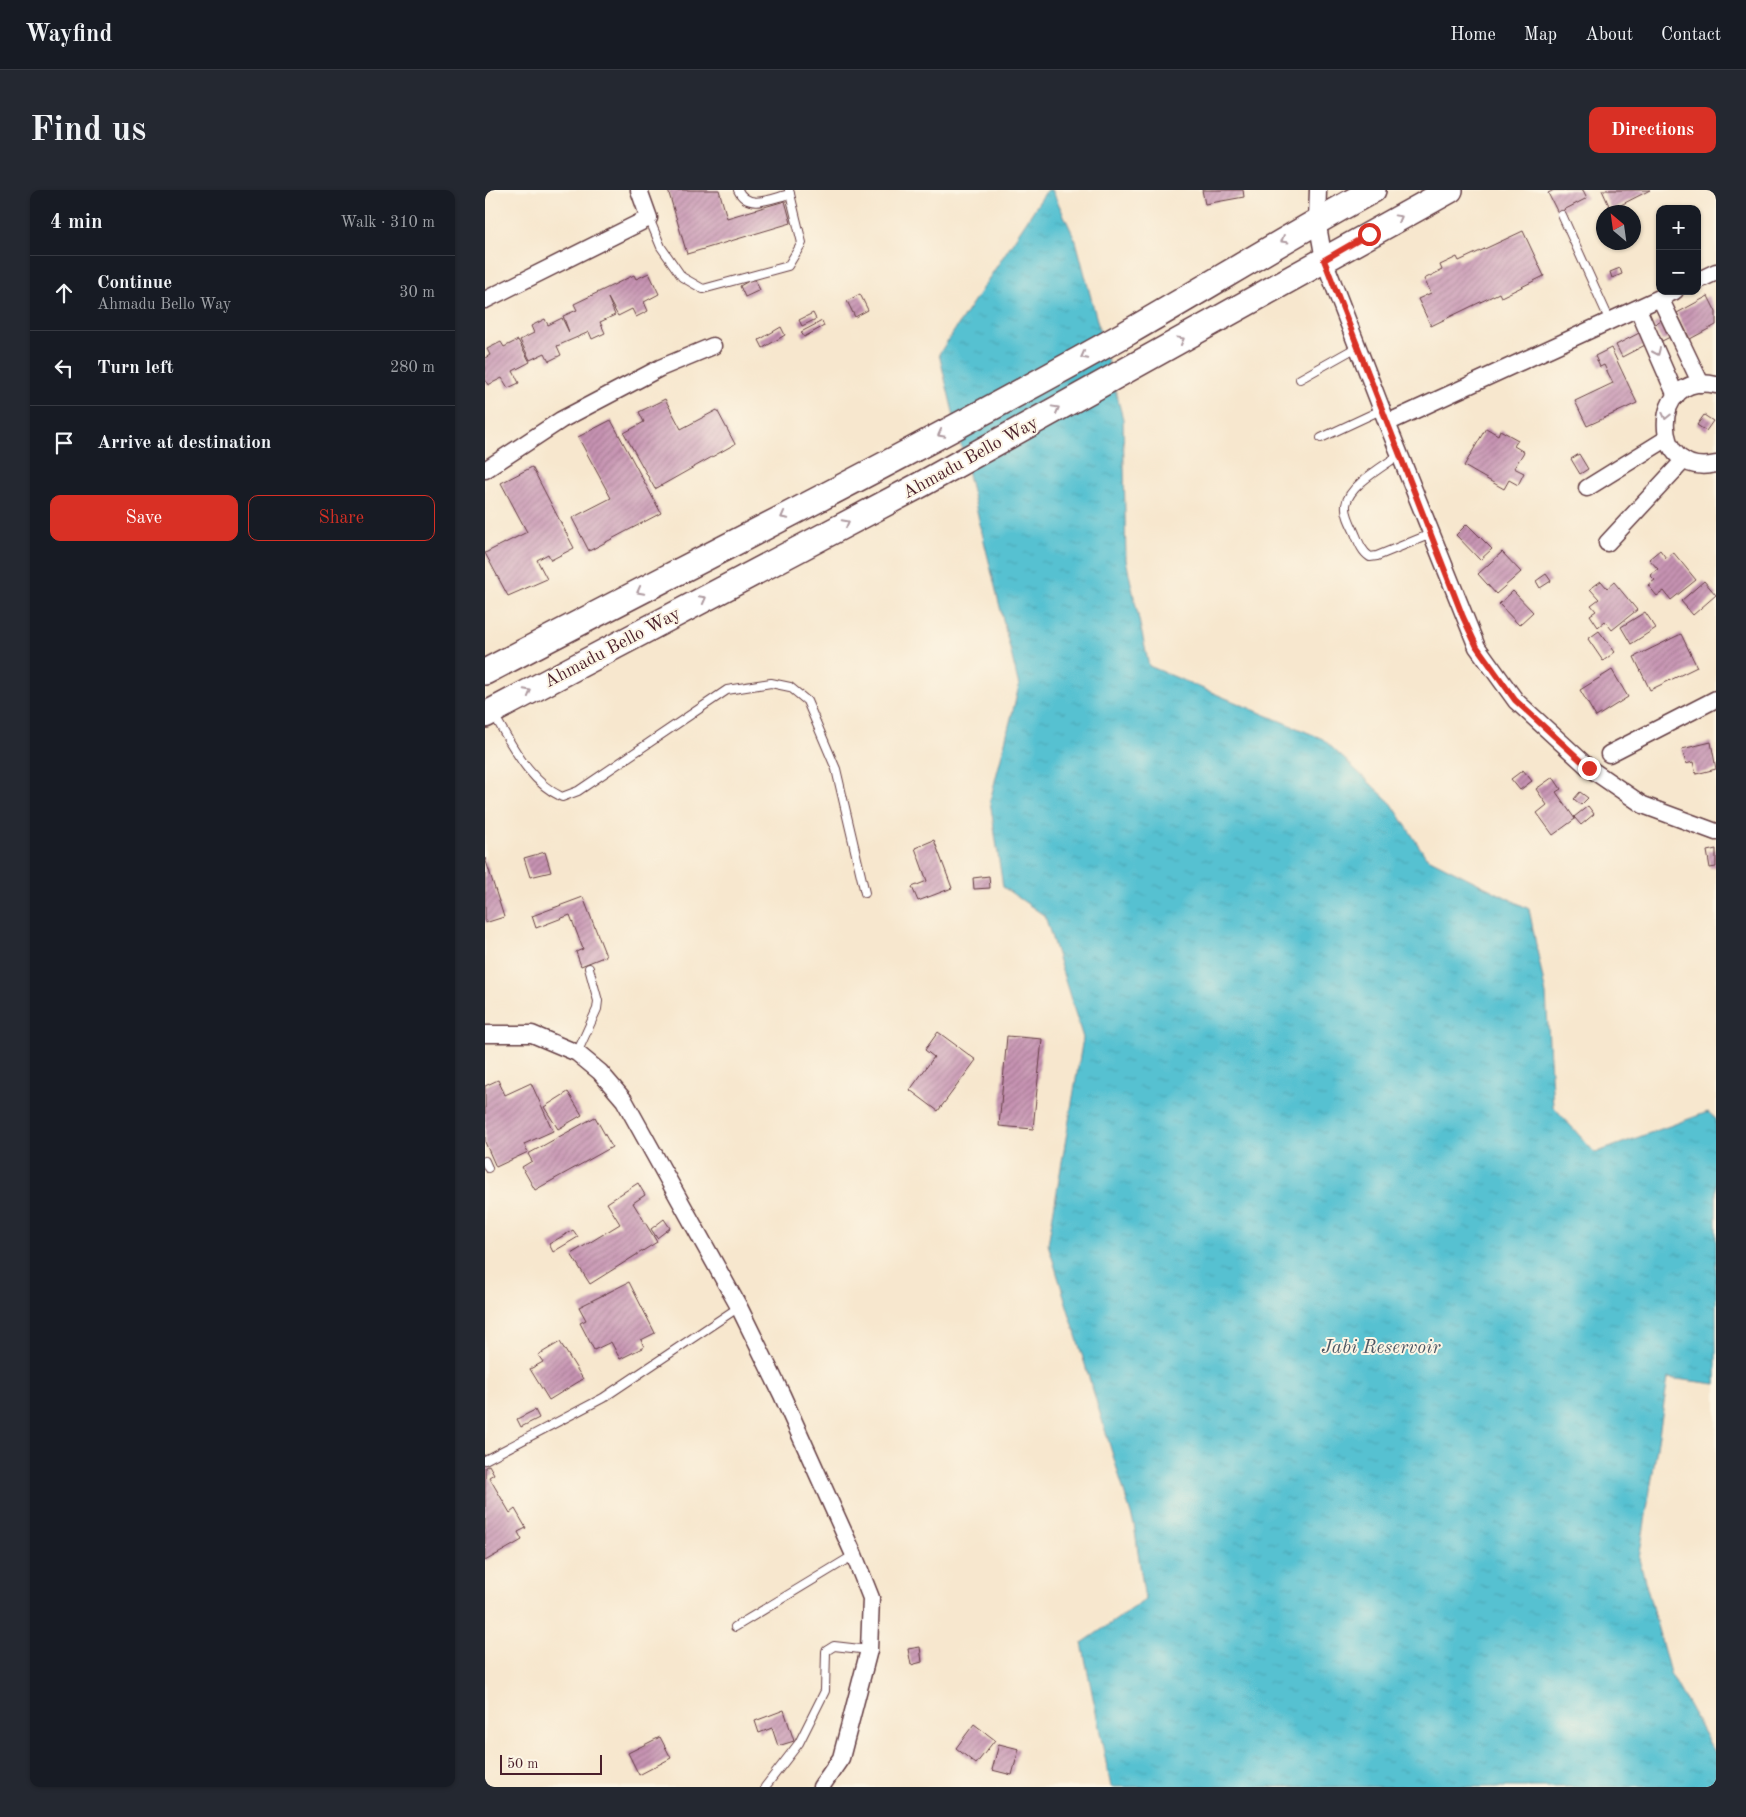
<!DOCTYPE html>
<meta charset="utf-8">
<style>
:root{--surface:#171b24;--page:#242831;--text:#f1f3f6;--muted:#9ea1a6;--line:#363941;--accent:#d93025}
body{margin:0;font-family:"Old Standard TT",serif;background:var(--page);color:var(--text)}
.controls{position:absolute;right:15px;top:15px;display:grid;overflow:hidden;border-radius:10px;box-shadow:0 1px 4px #0004}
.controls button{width:45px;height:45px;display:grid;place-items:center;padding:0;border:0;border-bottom:1px solid var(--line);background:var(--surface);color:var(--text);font:25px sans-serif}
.compass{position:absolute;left:1111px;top:15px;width:45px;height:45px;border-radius:50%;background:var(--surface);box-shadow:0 1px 4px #0004;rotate:331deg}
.scale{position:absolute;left:15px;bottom:12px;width:102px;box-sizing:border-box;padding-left:5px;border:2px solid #4a1f2b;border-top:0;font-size:14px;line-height:18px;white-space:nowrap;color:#4a1f2b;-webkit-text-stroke:4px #fcf5e5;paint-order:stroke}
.stop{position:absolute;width:15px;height:15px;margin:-11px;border:4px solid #d93025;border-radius:50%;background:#fff}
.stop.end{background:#d93025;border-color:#fff;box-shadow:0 1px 5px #0008}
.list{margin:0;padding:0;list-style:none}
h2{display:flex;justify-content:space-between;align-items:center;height:65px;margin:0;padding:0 20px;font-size:21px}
h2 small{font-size:16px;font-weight:400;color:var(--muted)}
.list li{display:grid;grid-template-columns:32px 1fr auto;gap:15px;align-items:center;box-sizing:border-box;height:75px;padding:0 20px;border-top:1px solid var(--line)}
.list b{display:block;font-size:19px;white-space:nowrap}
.list p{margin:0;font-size:16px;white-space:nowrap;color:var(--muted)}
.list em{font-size:16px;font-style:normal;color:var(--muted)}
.actions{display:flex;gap:10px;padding:15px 20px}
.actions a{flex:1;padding:11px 0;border:1px solid var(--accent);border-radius:10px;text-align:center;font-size:18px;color:var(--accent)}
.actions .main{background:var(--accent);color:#fff}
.icon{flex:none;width:28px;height:28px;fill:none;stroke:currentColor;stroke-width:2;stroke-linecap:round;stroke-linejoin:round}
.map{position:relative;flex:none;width:1231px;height:1597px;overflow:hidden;border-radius:10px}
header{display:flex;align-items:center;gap:30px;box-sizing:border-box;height:70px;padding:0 25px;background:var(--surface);border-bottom:1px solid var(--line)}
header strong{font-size:24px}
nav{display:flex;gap:28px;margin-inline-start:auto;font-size:18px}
.intro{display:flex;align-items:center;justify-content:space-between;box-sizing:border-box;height:120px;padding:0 30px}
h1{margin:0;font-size:35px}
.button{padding:12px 22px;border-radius:10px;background:var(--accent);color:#fff;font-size:18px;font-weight:700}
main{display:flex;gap:30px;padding:0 30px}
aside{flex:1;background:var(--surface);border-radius:10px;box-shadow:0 1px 4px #0004}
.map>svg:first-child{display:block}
</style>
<header>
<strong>Wayfind</strong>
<nav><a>Home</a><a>Map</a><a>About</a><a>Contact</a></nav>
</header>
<div class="intro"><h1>Find us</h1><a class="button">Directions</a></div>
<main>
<aside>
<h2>4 min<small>Walk · 310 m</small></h2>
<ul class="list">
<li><svg class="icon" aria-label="ahead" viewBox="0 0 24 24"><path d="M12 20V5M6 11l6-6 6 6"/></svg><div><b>Continue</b><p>Ahmadu Bello Way</p></div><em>30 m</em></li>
<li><svg class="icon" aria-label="left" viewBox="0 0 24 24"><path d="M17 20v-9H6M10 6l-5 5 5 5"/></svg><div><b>Turn left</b></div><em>280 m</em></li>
<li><svg class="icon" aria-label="arrive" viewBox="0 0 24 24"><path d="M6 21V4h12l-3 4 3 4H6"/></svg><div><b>Arrive at destination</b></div></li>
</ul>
<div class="actions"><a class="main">Save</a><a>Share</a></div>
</aside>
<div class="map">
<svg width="1231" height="1597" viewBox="0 0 1231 1597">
<defs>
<pattern id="water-ripples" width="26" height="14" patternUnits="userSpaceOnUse" patternTransform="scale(1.25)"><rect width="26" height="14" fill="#56c1d1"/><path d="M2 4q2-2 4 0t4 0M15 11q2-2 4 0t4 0" fill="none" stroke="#4ca5b4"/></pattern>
<pattern id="building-hatch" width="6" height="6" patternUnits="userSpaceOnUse" patternTransform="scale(1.25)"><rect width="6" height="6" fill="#c693b2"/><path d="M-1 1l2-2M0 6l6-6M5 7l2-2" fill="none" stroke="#a37791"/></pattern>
</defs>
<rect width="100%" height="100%" fill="#fcf5e5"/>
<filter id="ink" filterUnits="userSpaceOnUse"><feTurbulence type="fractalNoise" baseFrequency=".02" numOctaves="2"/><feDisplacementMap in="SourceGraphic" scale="10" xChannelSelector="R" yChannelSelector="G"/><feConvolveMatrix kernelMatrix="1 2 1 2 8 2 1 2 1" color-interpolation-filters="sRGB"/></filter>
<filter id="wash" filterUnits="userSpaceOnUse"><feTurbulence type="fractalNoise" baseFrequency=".0096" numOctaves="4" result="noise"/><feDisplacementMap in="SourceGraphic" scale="20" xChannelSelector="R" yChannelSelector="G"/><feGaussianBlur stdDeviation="1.12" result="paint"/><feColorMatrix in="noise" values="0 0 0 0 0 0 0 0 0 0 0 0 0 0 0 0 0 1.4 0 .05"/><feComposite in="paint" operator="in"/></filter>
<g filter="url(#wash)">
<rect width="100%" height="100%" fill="#f7e7ce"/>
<polygon fill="url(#water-ripples)" stroke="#50707e" points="562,0 567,0 591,51 638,229 641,370 664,476 838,549 907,614 941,667 1044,719 1061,805 1068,916 1110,963 1223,922 1231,929 1231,1194 1183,1188 1154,1369 1185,1483 1231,1565 1231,1597 626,1597 597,1453 660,1410 649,1334 563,1054 598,848 560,726 518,697 505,611 534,496 454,164"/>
<g id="blocks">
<g fill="url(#building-hatch)">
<polygon points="183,0 234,0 242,28 300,11 306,33 202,64"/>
<polygon points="717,0 758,0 759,7 720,14"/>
<polygon points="1069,0 1098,0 1102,8 1073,23 1063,3"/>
<polygon points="1117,0 1165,0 1126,20"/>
<polygon points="1038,41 1059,86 1016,107 1014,103 946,136 933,109 946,103 939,89 957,80 955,75 972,67 974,71"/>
<polygon points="1135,78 1137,84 1127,88 1125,82"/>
<polygon points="164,83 174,104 159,112 163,121 151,127 147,119 133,126 123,108 130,125 115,132 120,143 107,149 104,142 72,156 76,165 64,171 60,163 45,170 35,150 49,143 46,136 60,129 63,135 77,128 84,142 78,126 92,120 89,114 149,85 151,89"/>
<polygon points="269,88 275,100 260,107 255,96"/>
<polygon points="375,104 383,120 370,127 362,111"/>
<polygon points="1223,106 1231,122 1231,135 1205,149 1192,123"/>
<polygon points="328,123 331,129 317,136 314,130"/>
<polygon points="1178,129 1187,146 1177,151 1168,135"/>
<polygon points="337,131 339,136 319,147 316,142"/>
<polygon points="296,137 300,145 278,158 274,150"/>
<polygon points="1158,141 1164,153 1137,167 1131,155"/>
<polygon points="33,150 45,172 28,181 34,193 23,198 17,188 3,195 0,189 0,168 5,165 2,159 16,152 19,157"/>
<polygon points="1126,158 1152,213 1102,236 1090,211 1128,193 1119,175 1115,177 1110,166"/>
<polygon points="180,209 196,239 232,220 250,254 170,299 139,243 159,232 154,222"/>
<polygon points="1219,225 1228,231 1221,241 1212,235"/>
<polygon points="126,230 176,323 104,361 87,328 126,308 93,247"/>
<polygon points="1001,238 1013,245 1015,240 1033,250 1029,256 1039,262 1029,278 1039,283 1033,295 1024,290 1019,299 979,276"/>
<polygon points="1094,264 1103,279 1095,284 1086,269"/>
<polygon points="47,277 89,358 66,370 63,364 52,370 62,389 23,406 0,363 42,342 16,293"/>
<polygon points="982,334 1007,359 995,370 971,345"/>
<polygon points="1175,360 1181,368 1188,362 1211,390 1186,410 1179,401 1172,406 1163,395 1170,390 1165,385 1173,379 1164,369"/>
<polygon points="1017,362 1036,382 1011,404 993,384"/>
<polygon points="1061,384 1066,391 1055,398 1051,391"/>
<polygon points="1116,391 1122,398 1129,392 1152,420 1127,440 1120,431 1113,437 1105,425 1111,421 1106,415 1114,409 1105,399"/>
<polygon points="1219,391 1231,405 1208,425 1196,411"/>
<polygon points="1028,401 1048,422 1034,435 1014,414"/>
<polygon points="1160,422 1171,438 1146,454 1136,437"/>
<polygon points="1114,441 1130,462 1118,471 1103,449"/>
<polygon points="1196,444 1212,477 1165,500 1149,467"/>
<polygon points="1127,480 1143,507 1111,527 1095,500"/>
<polygon points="1226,552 1231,579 1211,584 1208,572 1201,574 1197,559"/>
<polygon points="1038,580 1047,591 1035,600 1026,589"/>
<polygon points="1068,587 1076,599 1071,602 1090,629 1068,645 1052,623 1062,615 1051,599"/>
<polygon points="1095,602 1103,608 1096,615 1089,609"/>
<polygon points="1103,616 1109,624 1096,635 1089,627"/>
<polygon points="449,650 467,698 433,711 427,697 442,691 430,658"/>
<polygon points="1231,659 1231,677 1225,678 1222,661"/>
<polygon points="60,662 66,682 45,687 39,668"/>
<polygon points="0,668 19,727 0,733"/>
<polygon points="504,686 505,698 489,699 488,688"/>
<polygon points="98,707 121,766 96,776 91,762 98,759 85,725 51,738 47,726"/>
<polygon points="453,842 491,870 453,921 425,900 449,867 440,860"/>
<polygon points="522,846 557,849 548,939 514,936"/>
<polygon points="13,890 20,905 46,893 68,941 39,954 43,962 11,977 0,952 0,896"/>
<polygon points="83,902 97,925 73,939 59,917"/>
<polygon points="110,927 127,957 50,1000 37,977 47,971 43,964"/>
<polygon points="153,993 160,1005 148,1013 172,1052 105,1094 86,1064 135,1034 122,1013"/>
<polygon points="179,1029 185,1038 172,1048 166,1039"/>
<polygon points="88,1040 93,1047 68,1062 64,1054"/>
<polygon points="144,1092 170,1143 156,1150 159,1157 135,1169 126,1152 109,1160 95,1133 101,1130 94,1117"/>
<polygon points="75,1152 98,1189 64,1210 45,1179 58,1172 53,1165"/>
<polygon points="50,1220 54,1228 36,1237 32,1229"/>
<polygon points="4,1275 9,1284 4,1287 25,1323 30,1319 41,1338 33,1342 37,1350 0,1371 0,1277"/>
<polygon points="435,1457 437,1472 426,1475 423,1459"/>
<polygon points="299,1520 309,1551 293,1556 287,1538 274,1543 270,1531"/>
<polygon points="489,1534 510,1550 491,1574 471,1558"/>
<polygon points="175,1547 186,1568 154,1585 143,1563"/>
<polygon points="514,1554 534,1559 527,1585 507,1580"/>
</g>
</g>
</g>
<g filter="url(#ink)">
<use href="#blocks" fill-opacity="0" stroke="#643d43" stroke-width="1"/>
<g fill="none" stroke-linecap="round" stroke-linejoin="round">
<defs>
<g id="lane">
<path d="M253,0C263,21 287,8 305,4"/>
<polyline points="1077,25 1125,131"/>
<polyline points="164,28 176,57 197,87 218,99 303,76 317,53 304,0"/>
<polyline points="815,189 872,157"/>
<polyline points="836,248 896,220"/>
<path d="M914,265C899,276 863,296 861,315C860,323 865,333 869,341C873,350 876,361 885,367L892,366L946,344"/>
<path d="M9,525C28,556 43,591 77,607L93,601L242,500L286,493L305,497L322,511L351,579L380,703"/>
<polyline points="92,863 112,819 113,811 104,778"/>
<polyline points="0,971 3,978"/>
<polyline points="0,1270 118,1208 254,1117"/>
<polyline points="250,1437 369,1365"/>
<polyline points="280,1597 314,1553 340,1501 341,1461 349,1456 384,1460"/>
</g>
<g id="street">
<polyline points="833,0 832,30 839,70 902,233 1190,101"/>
<polyline points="1212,91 1231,82"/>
<polyline points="1175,108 1216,194"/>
<polyline points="0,110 164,28 154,0"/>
<polyline points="1153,119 1191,206"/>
<path d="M1231,195C1164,179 1164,290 1231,274"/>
<polyline points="902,233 992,457 1031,511 1104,578 1158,615 1231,642"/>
<polyline points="0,280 76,230 175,178 228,156"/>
<polyline points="1102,298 1181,249"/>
<polyline points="1122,353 1199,270"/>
<polyline points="1124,564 1231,509"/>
<polyline points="0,844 47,844 92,863 115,882 139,910 254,1117 297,1205 369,1365 386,1408 384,1460 356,1568 336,1597"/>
</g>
<g id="primary">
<path d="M0,482C214,370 431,262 642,143C724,96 804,46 888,0"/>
<polyline points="0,525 437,294 965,0"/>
</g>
</defs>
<use href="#lane" stroke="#643d43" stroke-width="10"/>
<use href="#street" stroke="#643d43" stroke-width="19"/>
<use href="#primary" stroke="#643d43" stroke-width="28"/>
<use href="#lane" stroke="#fff" stroke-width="8"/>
<use href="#street" stroke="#fff" stroke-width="16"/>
<use href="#primary" stroke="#fff" stroke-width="25"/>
</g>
<defs><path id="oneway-chevron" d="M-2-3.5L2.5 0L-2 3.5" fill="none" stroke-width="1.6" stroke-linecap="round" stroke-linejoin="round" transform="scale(1.25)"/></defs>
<g stroke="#ae9aa0">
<use href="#oneway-chevron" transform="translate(914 28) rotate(-29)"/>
<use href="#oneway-chevron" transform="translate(799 50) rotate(149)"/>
<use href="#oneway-chevron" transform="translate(696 150) rotate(-29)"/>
<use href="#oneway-chevron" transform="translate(1172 162) rotate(66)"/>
<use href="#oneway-chevron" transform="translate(599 166) rotate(152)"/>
<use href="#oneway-chevron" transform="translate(571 219) rotate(-29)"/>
<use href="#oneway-chevron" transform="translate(1181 226) rotate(103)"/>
<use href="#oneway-chevron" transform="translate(456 244) rotate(152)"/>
<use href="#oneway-chevron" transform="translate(299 326) rotate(152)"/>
<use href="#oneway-chevron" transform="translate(361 333) rotate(-28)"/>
<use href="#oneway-chevron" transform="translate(155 401) rotate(152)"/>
<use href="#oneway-chevron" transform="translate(218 409) rotate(-28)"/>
<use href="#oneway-chevron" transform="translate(43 502) rotate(-28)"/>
</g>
</g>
<g fill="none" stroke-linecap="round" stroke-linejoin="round" filter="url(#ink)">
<polyline stroke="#d93025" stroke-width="6" points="884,44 839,70 978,427 992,457 1030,510 1104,578"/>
</g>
<g text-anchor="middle" stroke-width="4" stroke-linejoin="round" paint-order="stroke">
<g font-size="18" fill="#4a1f2b" stroke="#fcf5e5">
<text transform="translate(485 267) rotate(-29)" y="6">Ahmadu Bello Way</text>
<text transform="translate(127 457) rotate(-28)" y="6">Ahmadu Bello Way</text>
</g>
<g font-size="19" font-style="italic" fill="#4e5865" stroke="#fcf5e5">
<text x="896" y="1163">Jabi Reservoir</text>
</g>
</g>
</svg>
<div class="controls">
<button>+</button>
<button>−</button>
</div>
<svg class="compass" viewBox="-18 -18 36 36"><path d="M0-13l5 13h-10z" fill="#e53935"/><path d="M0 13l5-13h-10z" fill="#9ea1a6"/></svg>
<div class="scale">50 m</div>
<div class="stop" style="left:884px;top:44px"></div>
<div class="stop end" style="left:1104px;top:578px"></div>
</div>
</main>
